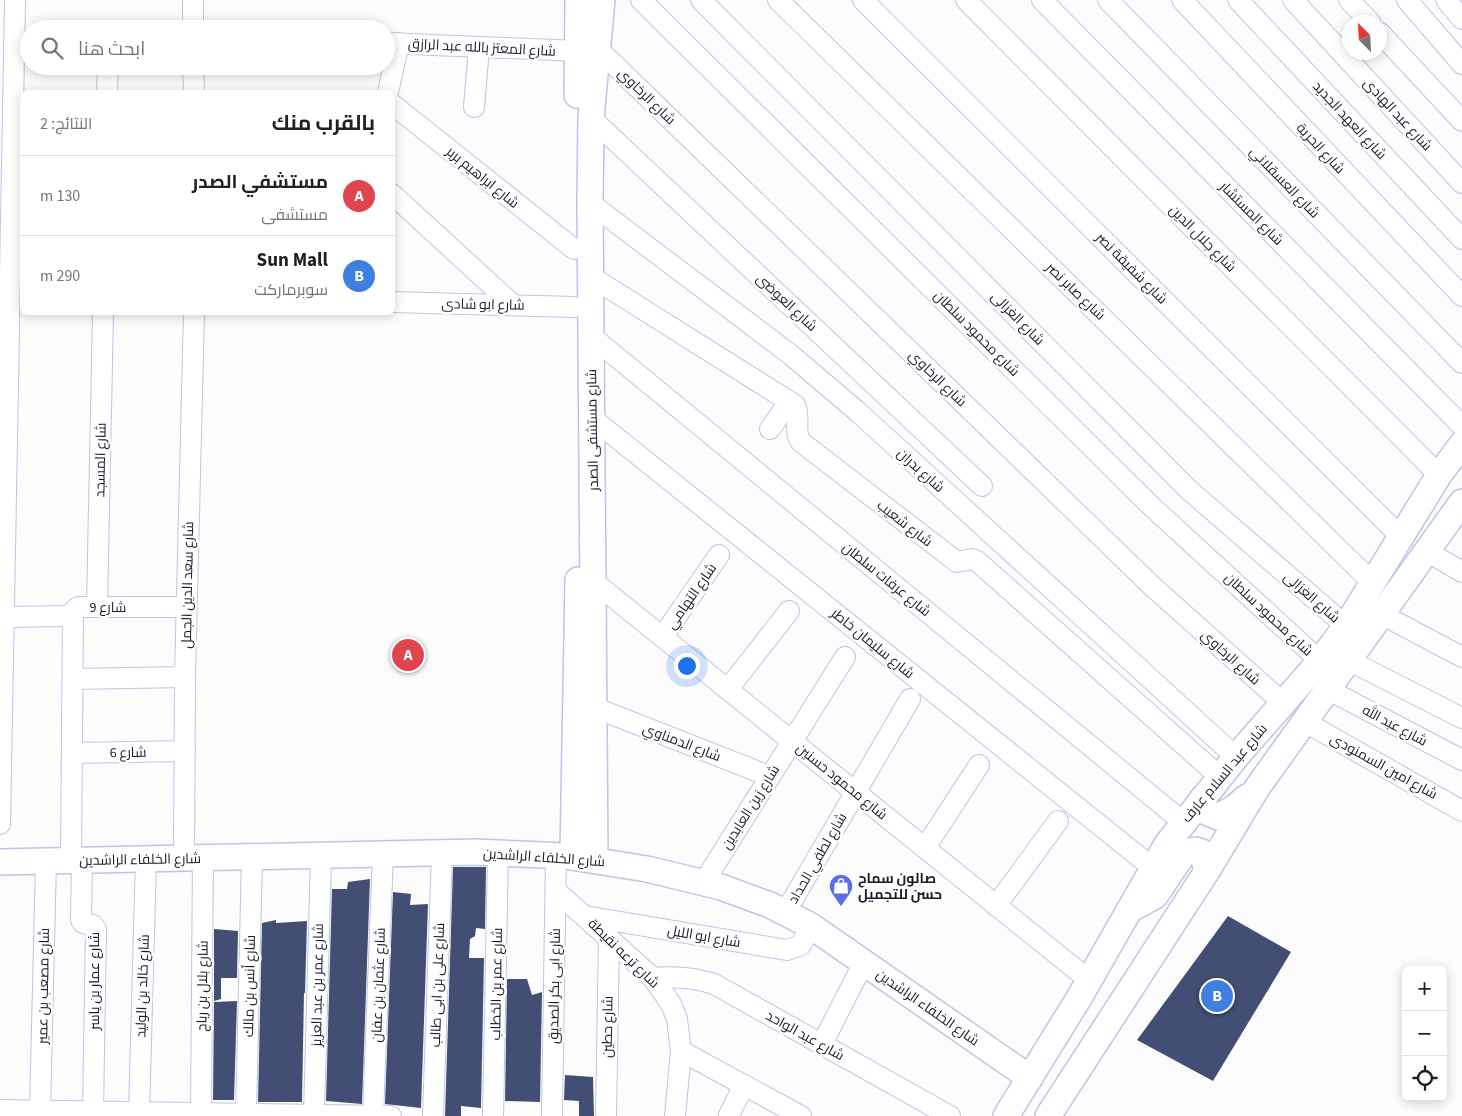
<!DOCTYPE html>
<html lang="ar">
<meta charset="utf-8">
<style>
:root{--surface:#fff;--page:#f2f2f2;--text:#202124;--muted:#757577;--line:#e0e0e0;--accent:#596fe5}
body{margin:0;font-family:"Source Sans 3",Cairo,sans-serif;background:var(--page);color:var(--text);direction:rtl}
.controls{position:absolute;right:15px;bottom:15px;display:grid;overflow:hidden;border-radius:8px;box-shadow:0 2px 12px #0003}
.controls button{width:45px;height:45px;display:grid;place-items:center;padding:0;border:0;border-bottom:1px solid var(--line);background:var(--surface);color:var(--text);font:25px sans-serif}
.compass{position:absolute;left:1342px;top:15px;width:45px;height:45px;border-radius:50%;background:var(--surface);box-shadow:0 2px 12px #0003;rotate:336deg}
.you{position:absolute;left:686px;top:665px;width:18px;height:18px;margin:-12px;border:4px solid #fff;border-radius:50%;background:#1a73e8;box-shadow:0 0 0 8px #1a73e833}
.badge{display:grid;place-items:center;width:32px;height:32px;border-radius:50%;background:var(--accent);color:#fff;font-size:16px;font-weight:700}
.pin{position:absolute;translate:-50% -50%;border:2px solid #fff;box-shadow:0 1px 5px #0006}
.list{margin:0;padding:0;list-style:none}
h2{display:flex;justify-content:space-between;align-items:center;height:65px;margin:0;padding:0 20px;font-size:21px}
h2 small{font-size:16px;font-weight:400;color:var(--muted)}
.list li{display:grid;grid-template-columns:32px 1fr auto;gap:15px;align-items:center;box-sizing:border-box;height:80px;padding:0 20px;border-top:1px solid var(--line)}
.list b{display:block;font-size:19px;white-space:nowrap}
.list p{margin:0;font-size:16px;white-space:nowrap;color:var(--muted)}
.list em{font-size:16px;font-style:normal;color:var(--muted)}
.icon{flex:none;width:28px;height:28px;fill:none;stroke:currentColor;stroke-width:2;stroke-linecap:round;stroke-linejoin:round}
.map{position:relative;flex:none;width:1462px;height:1116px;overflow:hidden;direction:ltr}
.search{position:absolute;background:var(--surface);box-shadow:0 2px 12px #0003;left:20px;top:20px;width:375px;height:55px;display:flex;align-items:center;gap:12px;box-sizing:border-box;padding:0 18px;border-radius:28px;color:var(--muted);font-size:19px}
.panel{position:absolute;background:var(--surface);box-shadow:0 2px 12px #0003;left:20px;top:90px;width:375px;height:225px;border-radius:8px;direction:rtl}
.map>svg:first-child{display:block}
</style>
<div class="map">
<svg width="1462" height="1116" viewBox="0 0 1462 1116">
<rect width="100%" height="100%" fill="#fcfcfc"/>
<g fill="#434e74">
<polygon points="453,867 486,867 485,929 476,928 475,936 470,939 469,958 484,958 481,1108 461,1106 461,1116 445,1116"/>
<polygon points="370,879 362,1104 326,1101 332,889 347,889 348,882"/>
<polygon points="393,892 411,894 410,905 428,904 421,1108 385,1104"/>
<polygon points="1228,916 1291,952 1213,1081 1137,1040"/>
<polygon points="276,920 276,923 307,921 305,993 304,993 302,1102 258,1102 262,923"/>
<polygon points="214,929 238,931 237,978 221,978 221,999 214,1001"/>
<polygon points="507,979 527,979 532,995 542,992 540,1102 505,1101"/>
<polygon points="237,1001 234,1100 213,1100 214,1002"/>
<polygon points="565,1075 593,1077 594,1116 579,1116 579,1101 564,1100"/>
</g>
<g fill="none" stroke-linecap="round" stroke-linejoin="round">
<defs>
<g id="minor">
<polyline points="193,0 193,29"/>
<polyline points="641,0 1151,506 1320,661"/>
<polyline points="701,0 1189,490 1346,626"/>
<polyline points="778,0 1373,583"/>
<polyline points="863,0 1401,537"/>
<polyline points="966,0 1439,475"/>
<polyline points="1042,0 1462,426"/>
<polyline points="1108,0 1462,363"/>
<polyline points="1182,0 1462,296"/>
<polyline points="1238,0 1462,239"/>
<polyline points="1293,0 1462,183"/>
<polyline points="1349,0 1370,22"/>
<polyline points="1407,0 1462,64"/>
<polyline points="1446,0 1462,19"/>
<polyline points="1380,33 1462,121"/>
<polyline points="386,43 578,51"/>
<polyline points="597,48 1152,586 1283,703"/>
<polyline points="193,66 194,92"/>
<polyline points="107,92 108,66"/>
<polyline points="388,92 399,43"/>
<polyline points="392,104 574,249"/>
<polyline points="474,107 479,47"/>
<polyline points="591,118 982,486"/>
<polyline points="392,194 512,304"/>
<polyline points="590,203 791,355 858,412 1236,757"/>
<path d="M590,276L795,405C801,417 793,431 801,442L957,562L972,559L977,561L1220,777"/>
<polyline points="392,302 574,307"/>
<polyline points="591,336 1183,822"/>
<polyline points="592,418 1153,868"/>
<polyline points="770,429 789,402"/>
<polyline points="1428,552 1462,572"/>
<polyline points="594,582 1089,980"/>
<polyline points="97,607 103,312"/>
<polyline points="1383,615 1462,657"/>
<polyline points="4,617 68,616 78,607 187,607"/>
<polyline points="663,636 719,555"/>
<polyline points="1350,661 1462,718"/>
<polyline points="73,679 185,677"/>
<polyline points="728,689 789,611"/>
<polyline points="1329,690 1462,760"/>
<polyline points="596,708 769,776"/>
<polyline points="1305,722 1462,811"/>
<polyline points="72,753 185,751"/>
<polyline points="0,824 15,0"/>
<polyline points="925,848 979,765"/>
<polyline points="184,858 185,677 194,312"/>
<polyline points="71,860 73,613"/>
<polyline points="82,860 81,920 83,923 93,925 96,929 93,1112"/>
<polyline points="704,882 845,657"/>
<polyline points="556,891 653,978 671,1004 677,1019 681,1051 675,1116"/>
<polyline points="996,906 1058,821"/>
<polyline points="785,913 910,699"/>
<polyline points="585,916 787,950 801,945 811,926"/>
<path d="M653,978C675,976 693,977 714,984L950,1116"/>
<polyline points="822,1044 864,962"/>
<polyline points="681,1051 801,1116"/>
<polyline points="0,1110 391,1116"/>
<polyline points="40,1111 46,861"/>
<polyline points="139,1113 146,859"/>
<polyline points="201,1113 203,858"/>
<polyline points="246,1114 252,857"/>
<polyline points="314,1115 321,856"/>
<polyline points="729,1115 744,1085"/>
<polyline points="373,1116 383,854"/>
<polyline points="433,1116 442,853"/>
<polyline points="493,1116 498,853"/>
<polyline points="552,1116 556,856"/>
<polyline points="606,1116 609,937"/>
</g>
<g id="major">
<polyline points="577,95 578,0"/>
<polyline points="1202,799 1206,812 1218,817 1234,808 1247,797"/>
<polyline points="573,857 578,580"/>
<polyline points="595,860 590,203 591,118 602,0"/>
<polyline points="0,862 476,852 565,856 647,869 721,887 770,905 811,926 1030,1078"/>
<polyline points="1133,908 1155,896 1184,853 1196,850 1202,852 1207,871"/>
<polyline points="1006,1116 1079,998 1167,844 1236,757 1320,661 1346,626 1439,475 1462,444"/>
<polyline points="1048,1116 1207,871 1257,788 1462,502"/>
</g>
</defs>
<use href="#minor" stroke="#bbc5e6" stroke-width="22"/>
<use href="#major" stroke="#bbc5e6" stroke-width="28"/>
<use href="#minor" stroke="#fff" stroke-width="20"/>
<use href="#major" stroke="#fff" stroke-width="25"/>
</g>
<defs>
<symbol id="shop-pin" viewBox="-11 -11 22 30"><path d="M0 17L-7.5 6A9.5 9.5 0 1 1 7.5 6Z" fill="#596fe5" stroke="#fff"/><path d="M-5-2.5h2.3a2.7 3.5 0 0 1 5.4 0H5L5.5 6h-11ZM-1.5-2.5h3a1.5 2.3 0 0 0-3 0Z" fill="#fff"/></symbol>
</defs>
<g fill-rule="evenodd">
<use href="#shop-pin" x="827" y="872" width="28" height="38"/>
</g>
<g text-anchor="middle" stroke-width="5" stroke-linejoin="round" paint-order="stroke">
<g font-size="14" fill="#181c28" stroke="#fff">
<text transform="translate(482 47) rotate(3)" y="5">شارع المعتز بالله عبد الرازق</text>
<text transform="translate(647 96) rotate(44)" y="5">شارع الرخاوي</text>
<text transform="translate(1398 114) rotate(47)" y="5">شارع عبد الهادى</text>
<text transform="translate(1350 120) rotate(47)" y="5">شارع العهد الجديد</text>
<text transform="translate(1321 148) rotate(47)" y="5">شارع الحرية</text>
<text transform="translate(483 177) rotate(39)" y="5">شارع ابراهيم بربر</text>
<text transform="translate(1285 182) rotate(46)" y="5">شارع العسقلاني</text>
<text transform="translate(1252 213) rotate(45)" y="5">شارع المستشار</text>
<text transform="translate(1203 238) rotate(45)" y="5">شارع جلال الدين</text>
<text transform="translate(1132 268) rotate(45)" y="5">شارع شفيقة نصر</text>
<text transform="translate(1076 291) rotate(44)" y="5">شارع صابر نصر</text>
<text transform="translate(787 302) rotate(43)" y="5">شارع العوضى</text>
<text transform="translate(483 304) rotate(1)" y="5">شارع ابو شادى</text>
<text transform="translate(1018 318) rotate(45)" y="5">شارع الغزالى</text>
<text transform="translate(977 333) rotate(45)" y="5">شارع محمود سلطان</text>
<text transform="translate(938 378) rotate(44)" y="5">شارع الرخاوي</text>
<text transform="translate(592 430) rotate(-91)" y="5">شارع مستشفى الصدر</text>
<text transform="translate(100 460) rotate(-89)" y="5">شارع المسجد</text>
<text transform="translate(921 470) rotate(42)" y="5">شارع بدران</text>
<text transform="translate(905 523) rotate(38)" y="5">شارع شعيب</text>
<text transform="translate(887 579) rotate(39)" y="5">شارع عرفات سلطان</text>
<text transform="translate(187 585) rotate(-89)" y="5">شارع سعد الدين الجمل</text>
<text transform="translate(691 596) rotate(-55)" y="5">شارع التهامي</text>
<text transform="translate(1312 597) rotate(41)" y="5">شارع الغزالى</text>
<text x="108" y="612">شارع 9</text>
<text transform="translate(1269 614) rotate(43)" y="5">شارع محمود سلطان</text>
<text transform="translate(873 643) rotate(39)" y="5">شارع سليمان خاطر</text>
<text transform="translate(1231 657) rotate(42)" y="5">شارع الرخاوي</text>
<text transform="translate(1395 725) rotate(28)" y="5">شارع عبد الله</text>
<text transform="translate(682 742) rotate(21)" y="5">شارع الدمناوي</text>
<text transform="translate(128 752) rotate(-1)" y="5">شارع 6</text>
<text transform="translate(1384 766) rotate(29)" y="5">شارع امين السمنودى</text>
<text transform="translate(1224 773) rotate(-50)" y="5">شارع عبد السلام عارف</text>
<text transform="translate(842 781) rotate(39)" y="5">شارع محمود حسنين</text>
<text transform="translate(750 807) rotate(-58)" y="5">شارع زين العابدين</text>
<text transform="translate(544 857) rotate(4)" y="5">شارع الخلفاء الراشدين</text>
<text transform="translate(817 858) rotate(-60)" y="5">شارع لطفي الحداد</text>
<text transform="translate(140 859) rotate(-1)" y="5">شارع الخلفاء الراشدين</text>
<text transform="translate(704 936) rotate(10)" y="5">شارع ابو الليل</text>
<text transform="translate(624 953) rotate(44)" y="5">شارع ترعه نقيطة</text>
<text transform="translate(94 981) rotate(-90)" y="5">شارع عمار بن ياسر</text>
<text transform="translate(496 984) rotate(-89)" y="5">شارع عمر بن الخطاب</text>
<text transform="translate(317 985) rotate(-89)" y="5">شارع عمر بن عبد العزيز</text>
<text transform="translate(378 985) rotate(-88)" y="5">شارع عثمان بن عفان</text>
<text transform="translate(437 985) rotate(-88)" y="5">شارع على بن ابى طالب</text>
<text transform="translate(43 986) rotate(-89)" y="5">شارع مصعب بن عمير</text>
<text transform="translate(142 986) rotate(-88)" y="5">شارع خالد بن الوليد</text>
<text transform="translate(202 986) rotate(-89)" y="5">شارع بلال بن رباح</text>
<text transform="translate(249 986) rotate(-89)" y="5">شارع أنس بن مالك</text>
<text transform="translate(554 986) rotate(-89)" y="5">شارع ابى بكر الصديق</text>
<text transform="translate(928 1007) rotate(35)" y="5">شارع الخلفاء الراشدين</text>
<text transform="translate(607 1027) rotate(-89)" y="5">شارع حطين</text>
<text transform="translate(805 1035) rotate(29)" y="5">شارع عبد الواحد</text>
</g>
<g font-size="14" font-weight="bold" fill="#181c28" stroke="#fff" text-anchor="start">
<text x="858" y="883">صالون سماح<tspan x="858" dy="16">حسن للتجميل</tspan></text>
</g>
</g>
</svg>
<div class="controls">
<button>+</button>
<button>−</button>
<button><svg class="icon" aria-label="locate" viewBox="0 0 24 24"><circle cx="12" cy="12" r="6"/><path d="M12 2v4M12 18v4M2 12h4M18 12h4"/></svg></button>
</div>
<svg class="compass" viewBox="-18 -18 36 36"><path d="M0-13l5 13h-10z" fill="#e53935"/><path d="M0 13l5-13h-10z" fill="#757577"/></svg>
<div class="you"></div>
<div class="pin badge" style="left:408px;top:655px;background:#e0444e">A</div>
<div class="pin badge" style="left:1217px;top:996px;background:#3f7fe0">B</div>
<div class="search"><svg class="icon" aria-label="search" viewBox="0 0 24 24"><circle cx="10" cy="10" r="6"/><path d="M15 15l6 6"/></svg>ابحث هنا</div>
<section class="panel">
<h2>بالقرب منك<small>النتائج: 2</small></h2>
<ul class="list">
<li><span class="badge" style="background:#e0444e">A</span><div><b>مستشفي الصدر</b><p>مستشفى</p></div><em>130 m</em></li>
<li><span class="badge" style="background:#3f7fe0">B</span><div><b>Sun Mall</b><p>سوبرماركت</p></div><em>290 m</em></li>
</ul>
</section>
</div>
